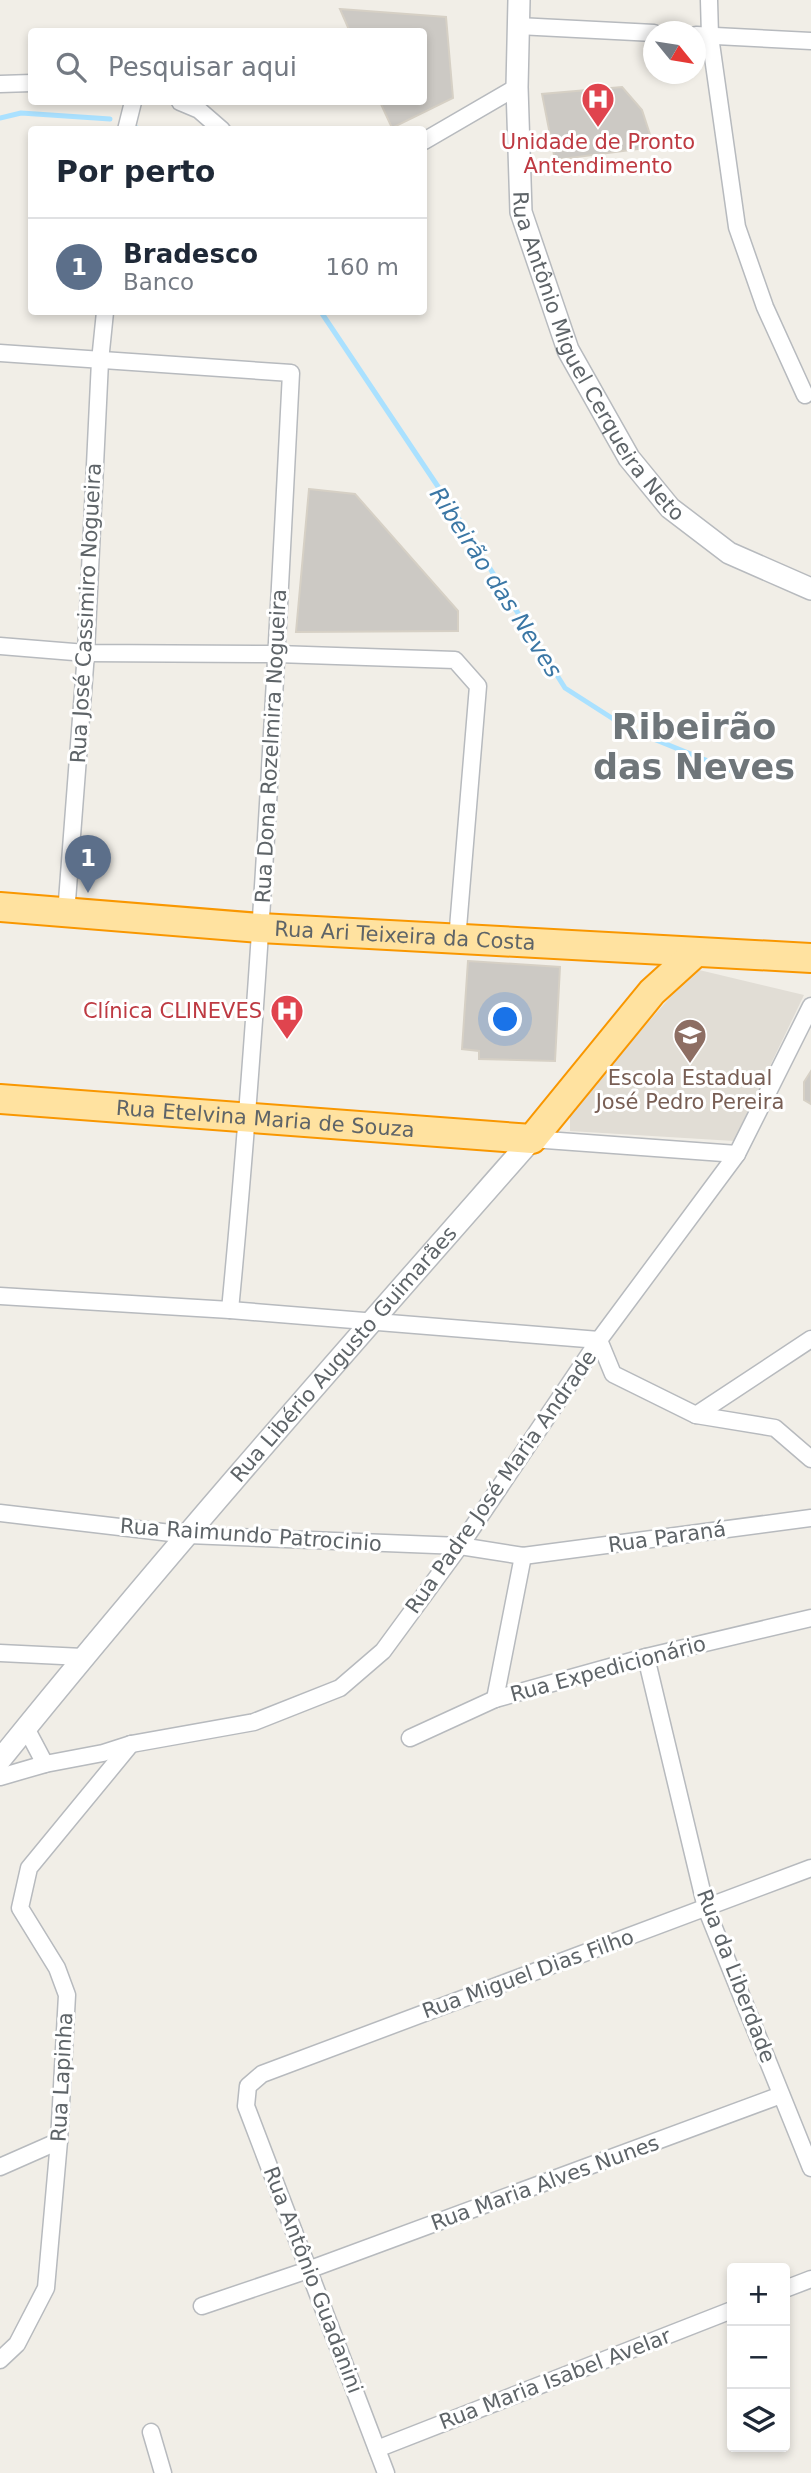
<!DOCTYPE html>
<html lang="pt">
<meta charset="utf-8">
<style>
:root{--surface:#fff;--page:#f2f2f3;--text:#1f2937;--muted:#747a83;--line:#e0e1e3;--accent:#111827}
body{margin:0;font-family:"DejaVu Sans",sans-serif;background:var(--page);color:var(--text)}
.controls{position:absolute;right:21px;bottom:21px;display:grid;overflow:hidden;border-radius:7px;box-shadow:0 4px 10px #0003}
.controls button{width:63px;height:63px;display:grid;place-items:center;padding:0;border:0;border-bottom:2px solid var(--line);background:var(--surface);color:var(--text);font:35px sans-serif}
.compass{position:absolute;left:643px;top:21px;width:63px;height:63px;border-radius:50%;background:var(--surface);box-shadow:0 4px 10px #0003;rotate:120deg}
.you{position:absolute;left:506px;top:1020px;width:24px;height:24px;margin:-18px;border:5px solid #fff;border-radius:50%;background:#1a73e8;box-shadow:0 0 0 10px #1a73e833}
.badge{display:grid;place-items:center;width:46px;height:46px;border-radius:50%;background:var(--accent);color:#fff;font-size:23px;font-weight:700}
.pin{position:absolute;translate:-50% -58px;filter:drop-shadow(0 2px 4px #0008)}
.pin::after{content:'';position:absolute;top:37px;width:24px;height:21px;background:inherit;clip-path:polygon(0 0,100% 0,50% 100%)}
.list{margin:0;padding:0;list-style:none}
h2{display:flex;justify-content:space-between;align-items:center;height:91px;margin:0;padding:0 28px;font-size:30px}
h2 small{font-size:23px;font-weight:400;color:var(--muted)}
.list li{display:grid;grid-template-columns:46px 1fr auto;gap:21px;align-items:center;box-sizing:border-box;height:98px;padding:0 28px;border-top:2px solid var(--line)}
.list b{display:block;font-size:26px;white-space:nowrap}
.list p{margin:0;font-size:23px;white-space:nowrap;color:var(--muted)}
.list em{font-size:23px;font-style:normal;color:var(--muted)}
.icon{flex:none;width:38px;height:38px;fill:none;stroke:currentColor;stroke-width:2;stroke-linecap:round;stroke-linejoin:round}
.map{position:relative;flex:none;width:811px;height:2473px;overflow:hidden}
.search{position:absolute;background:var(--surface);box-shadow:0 4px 10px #0003;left:28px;top:28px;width:399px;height:77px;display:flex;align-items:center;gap:18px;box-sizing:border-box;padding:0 24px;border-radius:7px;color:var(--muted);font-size:26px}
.panel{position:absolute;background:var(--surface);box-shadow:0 4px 10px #0003;left:28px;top:126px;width:399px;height:189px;border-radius:7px}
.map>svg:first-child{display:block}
</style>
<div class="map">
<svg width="811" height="2473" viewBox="0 0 811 2473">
<rect width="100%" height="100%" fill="#f1eee7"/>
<polygon fill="#e1ddd5" points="695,969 804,995 734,1141 570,1131 570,1111"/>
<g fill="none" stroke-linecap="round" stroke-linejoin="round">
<g stroke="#aae1ff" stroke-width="5">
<polyline points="0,118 21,113 110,119"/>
<polyline points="137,128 140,130"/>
<polyline points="321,312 447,500 565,688 629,729 740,774"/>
</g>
</g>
<g fill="#ccc9c4" stroke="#d6d0c5" stroke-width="2">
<polygon points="340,9 446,17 453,98 392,128 380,102 424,102 424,32 350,32"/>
<polygon points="622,87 642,110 654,147 555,160 542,94"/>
<polygon points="309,489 355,494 458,611 458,631 296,632"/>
<polygon points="468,961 560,967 555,1061 479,1059 479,1051 462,1049"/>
<polygon points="811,1071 811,1104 804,1100 804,1082"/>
</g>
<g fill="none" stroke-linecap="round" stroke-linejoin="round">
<defs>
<g id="minor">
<polyline points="709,0 710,36 737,227 765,307 805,395"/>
<polyline points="518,26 654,33"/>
<polyline points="696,35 811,41"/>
<polyline points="0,84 32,83"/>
<polyline points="180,102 199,110 222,130"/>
<polyline points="126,130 133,102"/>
<polyline points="424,141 517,87"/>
<path d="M0,353L291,373C275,686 260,998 230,1310"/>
<polyline points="0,646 86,653 277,654 455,660 478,686 457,940"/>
<polyline points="66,914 86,653 100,361 105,312"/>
<polyline points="532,1139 737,1154"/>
<polyline points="0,1296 230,1310 599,1340"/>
<polyline points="599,1340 613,1374 696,1415 775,1428 811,1459"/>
<polyline points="696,1415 811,1339"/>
<polyline points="0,1513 188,1535 460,1546 523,1556 811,1518"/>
<polyline points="0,1653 83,1657"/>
<polyline points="646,1657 706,1908 811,2168"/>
<polyline points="495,1699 523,1556"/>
<polyline points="26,1728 45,1764"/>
<polyline points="410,1738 495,1699 646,1657 811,1618"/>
<polyline points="0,1777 45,1764 103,1753 131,1744 254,1722 340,1688 383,1651 460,1546 599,1340 737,1154 811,1006"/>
<polyline points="0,2167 59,2141"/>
<polyline points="785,2289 811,2279"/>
<polyline points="202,2306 308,2270 781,2095"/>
<polyline points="0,2360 17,2344 46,2288 59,2141 67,1995 57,1968 20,1908 29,1868 131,1744"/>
<polyline points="151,2432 163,2473"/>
<polyline points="377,2449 732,2310"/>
<polyline points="386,2473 246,2106 248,2086 262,2074 811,1868"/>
</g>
<g id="tertiary">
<path id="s1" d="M519,0L517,87L521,212L568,350L629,458L670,508L729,553L811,589"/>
<path id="s2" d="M0,1760C171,1548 352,1344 532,1139"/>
</g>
<g id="trunk">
<path id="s3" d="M0,907L260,928L811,958"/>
<path id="s4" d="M0,1099L532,1139L652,992L695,953"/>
</g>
</defs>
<use href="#minor" stroke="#b7babe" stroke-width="19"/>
<use href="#tertiary" stroke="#b7babe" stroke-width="24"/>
<use href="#trunk" stroke="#f99700" stroke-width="32"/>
<use href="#minor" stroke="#fff" stroke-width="16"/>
<use href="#tertiary" stroke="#fff" stroke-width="21"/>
<use href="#trunk" stroke="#ffe2a0" stroke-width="28"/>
</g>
<defs>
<symbol id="hospital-pin" viewBox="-11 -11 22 30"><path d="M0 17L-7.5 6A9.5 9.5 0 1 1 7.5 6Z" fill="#e0444e" stroke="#fff"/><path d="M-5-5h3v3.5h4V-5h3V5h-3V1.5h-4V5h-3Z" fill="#fff"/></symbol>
<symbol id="school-pin" viewBox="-11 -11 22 30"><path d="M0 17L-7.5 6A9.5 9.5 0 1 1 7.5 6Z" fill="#8d6e63" stroke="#fff"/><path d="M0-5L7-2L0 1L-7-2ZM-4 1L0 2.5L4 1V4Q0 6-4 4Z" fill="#fff"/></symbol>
</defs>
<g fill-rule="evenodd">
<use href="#hospital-pin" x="579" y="80" width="38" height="52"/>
<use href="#hospital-pin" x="268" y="992" width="38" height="52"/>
<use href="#school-pin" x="671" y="1016" width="38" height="52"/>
</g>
<g text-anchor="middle" stroke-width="6" stroke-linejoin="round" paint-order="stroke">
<g font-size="21" fill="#be3a42" stroke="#fff">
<text x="598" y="149">Unidade de Pronto<tspan x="598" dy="24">Antendimento</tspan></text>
<text x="262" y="1018" text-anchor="end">Clínica CLINEVES</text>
</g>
<g font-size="21" fill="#5e6468" stroke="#fff">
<text dy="7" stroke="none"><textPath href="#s1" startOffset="376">Rua Antônio Miguel Cerqueira Neto</textPath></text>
<text transform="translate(86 613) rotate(-87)" y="7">Rua José Cassimiro Nogueira</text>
<text transform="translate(271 746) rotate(-87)" y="7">Rua Dona Rozelmira Nogueira</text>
<text dy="7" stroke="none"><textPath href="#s3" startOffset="406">Rua Ari Teixeira da Costa</textPath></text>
<text dy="7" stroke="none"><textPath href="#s4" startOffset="266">Rua Etelvina Maria de Souza</textPath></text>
<text dy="7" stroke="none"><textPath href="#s2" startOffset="532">Rua Libério Augusto Guimarães</textPath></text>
<text transform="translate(501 1482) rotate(-55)" y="7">Rua Padre José Maria Andrade</text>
<text transform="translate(251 1535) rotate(4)" y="7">Rua Raimundo Patrocinio</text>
<text transform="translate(667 1537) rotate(-8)" y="7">Rua Paraná</text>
<text transform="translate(608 1669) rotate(-15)" y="7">Rua Expedicionário</text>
<text transform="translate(528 1974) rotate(-20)" y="7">Rua Miguel Dias Filho</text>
<text transform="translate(736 1976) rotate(69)" y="7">Rua da Liberdade</text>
<text transform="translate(62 2077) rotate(-87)" y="7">Rua Lapinha</text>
<text transform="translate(545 2183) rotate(-20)" y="7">Rua Maria Alves Nunes</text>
<text transform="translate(313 2280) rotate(69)" y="7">Rua Antônio Guadanini</text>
<text transform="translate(555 2379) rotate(-21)" y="7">Rua Maria Isabel Avelar</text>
</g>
<g font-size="21" fill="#785e54" stroke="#fff">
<text x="690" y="1085">Escola Estadual<tspan x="690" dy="24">José Pedro Pereira</tspan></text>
</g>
<g font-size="23" font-style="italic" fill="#3b77a5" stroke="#fff">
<text transform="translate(496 582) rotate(57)" y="8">Ribeirão das Neves</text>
</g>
<g font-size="35" font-weight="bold" fill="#6f767a" stroke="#fff">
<text x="694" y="739">Ribeirão<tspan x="694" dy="40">das Neves</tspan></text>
</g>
</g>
</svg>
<div class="controls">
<button>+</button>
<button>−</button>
<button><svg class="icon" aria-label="layers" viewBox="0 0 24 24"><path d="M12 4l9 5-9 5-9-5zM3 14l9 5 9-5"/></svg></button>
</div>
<svg class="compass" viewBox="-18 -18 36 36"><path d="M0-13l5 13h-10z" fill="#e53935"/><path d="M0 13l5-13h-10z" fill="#747a83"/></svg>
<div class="you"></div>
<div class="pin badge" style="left:88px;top:893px;background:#5c6f8a">1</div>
<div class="search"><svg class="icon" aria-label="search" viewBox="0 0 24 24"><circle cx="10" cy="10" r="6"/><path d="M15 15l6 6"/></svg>Pesquisar aqui</div>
<section class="panel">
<h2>Por perto<small></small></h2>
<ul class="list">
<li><span class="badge" style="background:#5c6f8a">1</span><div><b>Bradesco</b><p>Banco</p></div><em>160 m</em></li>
</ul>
</section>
</div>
